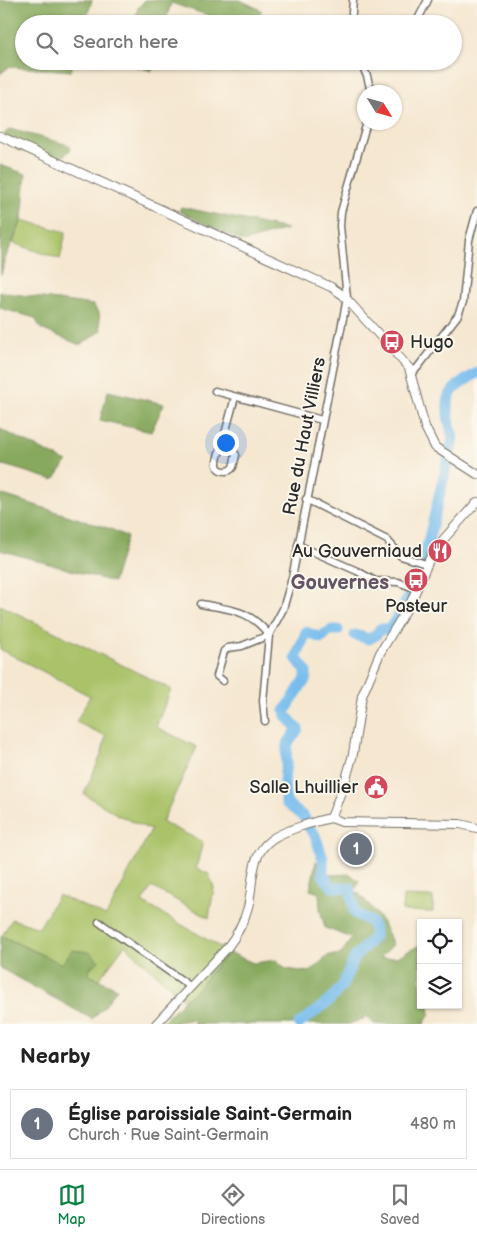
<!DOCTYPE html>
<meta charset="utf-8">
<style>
:root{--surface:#fff;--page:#f2f2f2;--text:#222;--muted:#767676;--line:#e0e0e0;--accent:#0b8043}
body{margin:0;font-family:"Balsamiq Sans",sans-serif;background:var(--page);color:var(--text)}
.controls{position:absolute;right:15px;bottom:15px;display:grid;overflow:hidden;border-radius:0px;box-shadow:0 1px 4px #0004}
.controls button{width:45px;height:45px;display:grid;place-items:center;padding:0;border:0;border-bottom:1px solid var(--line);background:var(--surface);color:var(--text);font:25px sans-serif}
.compass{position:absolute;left:357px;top:85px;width:45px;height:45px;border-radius:50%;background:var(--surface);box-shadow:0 1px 4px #0004;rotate:127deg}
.you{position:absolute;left:225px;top:442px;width:18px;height:18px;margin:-12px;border:4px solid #fff;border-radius:50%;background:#1a73e8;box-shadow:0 0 0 8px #1a73e833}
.badge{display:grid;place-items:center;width:32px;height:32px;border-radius:50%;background:var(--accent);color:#fff;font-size:16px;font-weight:700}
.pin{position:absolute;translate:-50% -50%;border:2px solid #fff;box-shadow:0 1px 5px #0006}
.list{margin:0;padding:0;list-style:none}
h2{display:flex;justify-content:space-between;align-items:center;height:65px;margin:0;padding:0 20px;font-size:21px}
h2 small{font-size:16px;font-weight:400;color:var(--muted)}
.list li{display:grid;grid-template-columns:32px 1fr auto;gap:15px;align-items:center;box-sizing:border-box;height:70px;margin:0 10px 10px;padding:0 10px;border:1px solid var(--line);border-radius:0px}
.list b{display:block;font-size:19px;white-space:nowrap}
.list p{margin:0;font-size:16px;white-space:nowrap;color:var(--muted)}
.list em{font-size:16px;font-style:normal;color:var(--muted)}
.icon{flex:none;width:28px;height:28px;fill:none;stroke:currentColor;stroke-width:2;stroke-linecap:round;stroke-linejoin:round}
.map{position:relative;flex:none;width:477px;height:1024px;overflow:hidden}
.search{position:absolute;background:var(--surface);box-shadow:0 1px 4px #0004;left:15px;right:15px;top:15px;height:55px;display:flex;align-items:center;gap:12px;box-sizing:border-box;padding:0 18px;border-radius:28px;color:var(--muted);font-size:19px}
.sheet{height:145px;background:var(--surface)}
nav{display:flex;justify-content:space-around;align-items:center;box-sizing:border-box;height:70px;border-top:1px solid var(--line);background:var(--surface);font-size:14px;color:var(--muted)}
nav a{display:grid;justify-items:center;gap:2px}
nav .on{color:var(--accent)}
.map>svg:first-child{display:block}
</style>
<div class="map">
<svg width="477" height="1024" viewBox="0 0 477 1024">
<rect width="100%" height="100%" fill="#fbf7ec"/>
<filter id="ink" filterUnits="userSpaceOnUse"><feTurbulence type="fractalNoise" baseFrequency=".02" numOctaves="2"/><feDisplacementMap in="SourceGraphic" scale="10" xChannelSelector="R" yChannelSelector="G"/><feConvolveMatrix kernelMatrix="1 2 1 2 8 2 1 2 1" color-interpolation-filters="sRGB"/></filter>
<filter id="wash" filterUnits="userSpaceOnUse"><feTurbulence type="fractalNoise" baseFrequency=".0096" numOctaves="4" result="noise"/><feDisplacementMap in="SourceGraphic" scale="20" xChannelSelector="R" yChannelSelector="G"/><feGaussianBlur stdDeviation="1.12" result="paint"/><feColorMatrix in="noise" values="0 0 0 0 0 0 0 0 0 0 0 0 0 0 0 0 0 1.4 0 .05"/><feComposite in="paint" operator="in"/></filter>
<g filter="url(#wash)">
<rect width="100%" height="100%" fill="#f5e7d0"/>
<g fill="#aac369" stroke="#6a774a">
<polygon points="22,220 66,232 60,259 13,243"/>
<polygon points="0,605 171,689 156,727 197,747 162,822 203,842 196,868 209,874 214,888 209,918 152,887 142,902 229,952 208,975 197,990 184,1000 125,945 99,979 88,975 90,968 62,965 2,936 12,919 39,928 58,895 106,916 151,830 118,815 84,794 101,755 106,736 76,722 90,696 0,649"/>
<polygon points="403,896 433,897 433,912 402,911"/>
</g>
<g fill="#87a95d" stroke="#596a44">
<polygon points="0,0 92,0 85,24 24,24 24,61 74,61 71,71 9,67 0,74"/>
<polygon points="145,0 240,0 261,10 259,24 234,24 171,3 165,24 133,24 138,8"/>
<polygon points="120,61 154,61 152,71"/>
<polygon points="10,129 69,145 71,149 59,160 47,158 17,150 4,134"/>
<polygon points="0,165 26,174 22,220 5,259 1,275"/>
<polygon points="181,207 287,229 244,242 179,211"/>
<polygon points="0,292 93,305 99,313 101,331 80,345 41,329 35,318 0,308"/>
<polygon points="108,391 164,404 151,432 100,420"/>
<polygon points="0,429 67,462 54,480 0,464"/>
<polygon points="0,494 111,529 127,537 113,582 0,550"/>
<path d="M316,861L328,875L350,874L359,881L355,890C374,908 383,920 393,945L380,958L397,957L420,945L421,1005H429L430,1014L424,1024H374L368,1017L349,1024H194L193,1019L176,1022L175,1024H160L184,1000L197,990L208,975L229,952L253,963L277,960L286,969L309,972L329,955H340L352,938L325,928L320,909L319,893L310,890Z"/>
<polygon points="2,936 62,964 72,950 89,952 99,961 90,968 89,975 117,988 104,1007 92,1019 0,968 0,939"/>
</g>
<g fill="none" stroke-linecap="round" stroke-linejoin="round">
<g stroke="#76bced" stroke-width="11">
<path d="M392,625L400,614L410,593L427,546L450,451C454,440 453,437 450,425C443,393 451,389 477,373"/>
<polyline points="332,630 338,630"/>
<polyline points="355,635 369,639 376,635 380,629 389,629"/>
<polyline points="286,767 287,745 298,729 286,716 285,711 300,687 306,679 306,671 296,658 306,632 321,638 326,633"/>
<polyline points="285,771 284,782 286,803 304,817 310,829 315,835 323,859 323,875 332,887 350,888 355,913 371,922 374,929 374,937 355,957 342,986 329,1001 299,1024"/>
</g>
</g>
</g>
<g filter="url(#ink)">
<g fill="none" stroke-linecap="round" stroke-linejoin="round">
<defs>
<g id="minor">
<polyline points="351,24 353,0"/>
<polyline points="418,24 419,17 428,0"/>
<polyline points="360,61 367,76 371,92"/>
<polyline points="411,374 418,367 458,315 463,302 469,240 477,211"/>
<polyline points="215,391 322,420"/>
<path d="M222,445C220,451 216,459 217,465C218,472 229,473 233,467C234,464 235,458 236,455L231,448L222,445L235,397"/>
<polyline points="306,499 387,540 401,556 426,564"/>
<polyline points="298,545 357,571 375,581 398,582 417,589"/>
<path d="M201,604C231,610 249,609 269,635"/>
<polyline points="223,681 217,676 224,651 228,648 242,646 269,635 283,609 292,578 347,298 340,226 341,212 367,122"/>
<polyline points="265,721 263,701 269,635"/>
<polyline points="99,922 191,987"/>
</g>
<g id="tertiary">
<polyline points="0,136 331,287 343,295 409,368 425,427 435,447 477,474"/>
<polyline points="331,818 346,779 353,754 362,696 380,653 411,602 433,551 477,502"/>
<polyline points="331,818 342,822 460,824 477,828"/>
<path d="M156,1024L227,948C237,935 244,922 248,907C254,883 249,855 272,839C283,831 316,821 331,818"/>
</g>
</defs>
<use href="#minor" stroke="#726d65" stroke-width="9"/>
<use href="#tertiary" stroke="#726d65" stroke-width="10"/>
<use href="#minor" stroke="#fff" stroke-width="6"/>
<use href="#tertiary" stroke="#fff" stroke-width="8"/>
</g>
</g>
<defs>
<symbol id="bus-disc" viewBox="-11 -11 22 22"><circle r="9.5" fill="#d1495b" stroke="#fbf7ec"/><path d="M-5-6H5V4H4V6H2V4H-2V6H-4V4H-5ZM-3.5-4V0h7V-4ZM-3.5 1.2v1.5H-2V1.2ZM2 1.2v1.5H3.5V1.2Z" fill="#fff"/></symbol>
<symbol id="restaurant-disc" viewBox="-11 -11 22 22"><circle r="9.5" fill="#d1495b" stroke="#fbf7ec"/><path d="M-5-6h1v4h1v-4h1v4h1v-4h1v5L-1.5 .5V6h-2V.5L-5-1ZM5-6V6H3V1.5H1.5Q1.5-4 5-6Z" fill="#fff"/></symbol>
<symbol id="civic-disc" viewBox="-11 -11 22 22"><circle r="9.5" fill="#d1495b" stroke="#fbf7ec"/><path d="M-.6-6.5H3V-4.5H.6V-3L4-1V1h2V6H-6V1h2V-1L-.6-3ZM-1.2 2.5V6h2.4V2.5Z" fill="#fff"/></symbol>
</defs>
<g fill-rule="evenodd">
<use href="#bus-disc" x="378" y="328" width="28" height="28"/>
<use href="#restaurant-disc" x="426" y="537" width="28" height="28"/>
<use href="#bus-disc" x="402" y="566" width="28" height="28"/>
<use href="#civic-disc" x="362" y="773" width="28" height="28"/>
</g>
<g text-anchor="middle" stroke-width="4" stroke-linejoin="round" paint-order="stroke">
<g font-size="18" fill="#2b2b2b" stroke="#fbf7ec" text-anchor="end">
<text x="410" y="348" text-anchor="start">Hugo</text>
<text x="422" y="557">Au Gouverniaud</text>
<text x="416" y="612" text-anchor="middle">Pasteur</text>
<text x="358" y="793">Salle Lhuillier</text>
</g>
<g font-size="18" fill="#2b2b2b" stroke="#fbf7ec">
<text transform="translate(304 436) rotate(-79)" y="6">Rue du Haut Villiers</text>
</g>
<g font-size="20" font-weight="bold" fill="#635364" stroke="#fbf7ec">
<text x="340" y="589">Gouvernes</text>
</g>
</g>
</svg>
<div class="controls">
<button><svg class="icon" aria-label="locate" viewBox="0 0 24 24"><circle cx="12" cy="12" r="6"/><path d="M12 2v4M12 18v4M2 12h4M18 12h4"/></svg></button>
<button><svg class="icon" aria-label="layers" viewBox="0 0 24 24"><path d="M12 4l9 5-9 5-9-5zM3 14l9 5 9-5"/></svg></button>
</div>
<svg class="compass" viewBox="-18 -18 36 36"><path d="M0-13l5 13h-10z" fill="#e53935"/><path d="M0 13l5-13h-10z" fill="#767676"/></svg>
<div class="you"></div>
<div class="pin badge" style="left:356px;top:849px;background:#6b7280">1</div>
<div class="search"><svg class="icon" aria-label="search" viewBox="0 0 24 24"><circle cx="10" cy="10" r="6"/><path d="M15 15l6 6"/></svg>Search here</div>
</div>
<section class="sheet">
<h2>Nearby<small></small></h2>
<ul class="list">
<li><span class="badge" style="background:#6b7280">1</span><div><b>Église paroissiale Saint-Germain</b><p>Church · Rue Saint-Germain</p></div><em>480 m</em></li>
</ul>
</section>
<nav>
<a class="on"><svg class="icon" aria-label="map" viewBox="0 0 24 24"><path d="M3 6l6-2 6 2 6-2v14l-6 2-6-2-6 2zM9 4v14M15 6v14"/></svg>Map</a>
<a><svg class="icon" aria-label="directions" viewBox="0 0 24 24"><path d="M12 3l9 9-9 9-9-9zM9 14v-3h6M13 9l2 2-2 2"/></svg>Directions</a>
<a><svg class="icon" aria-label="saved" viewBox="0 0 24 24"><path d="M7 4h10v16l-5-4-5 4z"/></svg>Saved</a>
</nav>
